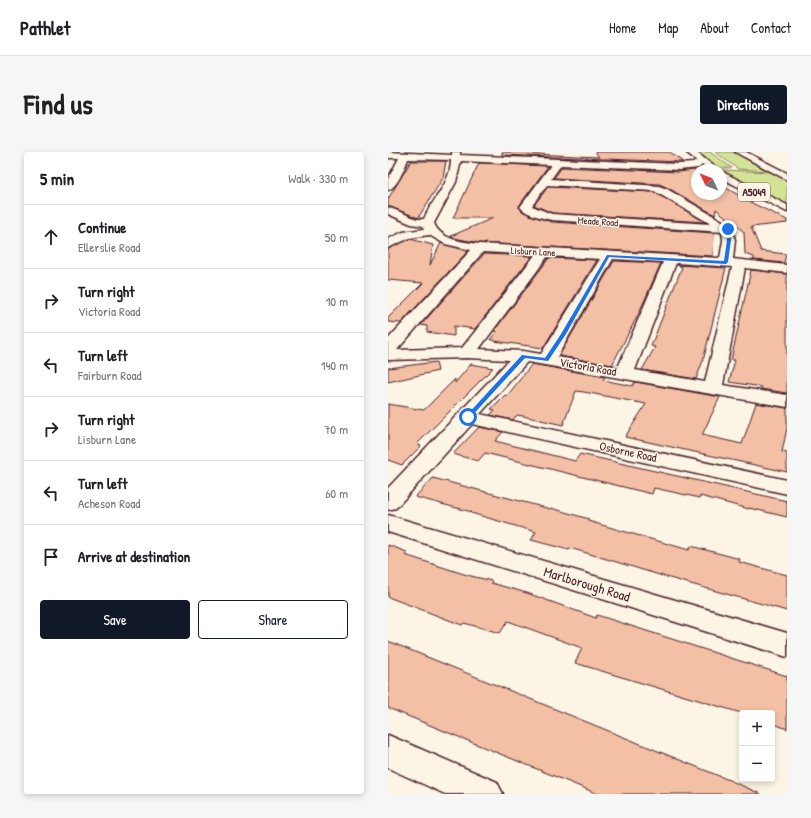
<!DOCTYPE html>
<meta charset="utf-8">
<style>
:root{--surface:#fff;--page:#f6f6f6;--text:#202124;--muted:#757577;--line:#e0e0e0;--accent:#111827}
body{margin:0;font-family:"Patrick Hand",sans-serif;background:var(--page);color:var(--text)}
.controls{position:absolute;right:12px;bottom:12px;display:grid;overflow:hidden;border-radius:4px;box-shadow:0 2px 6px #0003}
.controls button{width:36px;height:36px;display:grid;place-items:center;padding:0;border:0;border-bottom:1px solid var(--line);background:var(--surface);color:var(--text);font:20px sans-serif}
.compass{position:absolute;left:303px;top:12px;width:36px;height:36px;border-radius:50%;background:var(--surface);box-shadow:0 2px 6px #0003;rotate:313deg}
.stop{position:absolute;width:12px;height:12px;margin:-9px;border:3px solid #1a73e8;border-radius:50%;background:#fff}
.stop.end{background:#1a73e8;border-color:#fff;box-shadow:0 1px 4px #0008}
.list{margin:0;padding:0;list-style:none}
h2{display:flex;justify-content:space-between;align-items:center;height:52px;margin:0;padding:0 16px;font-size:17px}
h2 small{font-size:13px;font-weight:400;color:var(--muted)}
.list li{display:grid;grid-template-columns:26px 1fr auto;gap:12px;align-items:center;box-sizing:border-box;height:64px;padding:0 16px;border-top:1px solid var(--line)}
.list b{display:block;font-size:15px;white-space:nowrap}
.list p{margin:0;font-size:13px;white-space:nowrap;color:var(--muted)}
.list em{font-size:13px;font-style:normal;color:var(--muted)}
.actions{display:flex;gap:8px;padding:12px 16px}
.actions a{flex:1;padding:9px 0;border:1px solid var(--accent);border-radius:4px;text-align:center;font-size:14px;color:var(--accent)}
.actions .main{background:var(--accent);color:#fff}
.icon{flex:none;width:22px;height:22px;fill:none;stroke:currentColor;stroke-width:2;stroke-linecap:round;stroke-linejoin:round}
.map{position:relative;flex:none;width:399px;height:642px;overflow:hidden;border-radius:4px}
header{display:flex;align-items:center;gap:24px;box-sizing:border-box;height:56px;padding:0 20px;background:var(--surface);border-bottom:1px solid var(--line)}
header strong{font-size:19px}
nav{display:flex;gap:22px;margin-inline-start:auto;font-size:14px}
.intro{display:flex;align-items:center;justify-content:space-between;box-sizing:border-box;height:96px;padding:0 24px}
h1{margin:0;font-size:28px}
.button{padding:10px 18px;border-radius:4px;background:var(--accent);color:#fff;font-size:14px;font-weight:700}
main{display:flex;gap:24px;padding:0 24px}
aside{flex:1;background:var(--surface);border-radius:4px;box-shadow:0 2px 6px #0003}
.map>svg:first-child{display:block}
</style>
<header>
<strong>Pathlet</strong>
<nav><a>Home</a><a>Map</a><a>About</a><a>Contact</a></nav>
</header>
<div class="intro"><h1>Find us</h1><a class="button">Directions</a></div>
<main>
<aside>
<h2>5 min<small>Walk · 330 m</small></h2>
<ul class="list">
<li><svg class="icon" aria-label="ahead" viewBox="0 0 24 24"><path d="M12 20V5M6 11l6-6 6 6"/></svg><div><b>Continue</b><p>Ellerslie Road</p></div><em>50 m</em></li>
<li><svg class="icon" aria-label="right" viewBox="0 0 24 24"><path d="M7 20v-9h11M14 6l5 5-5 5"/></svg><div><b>Turn right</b><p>Victoria Road</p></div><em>10 m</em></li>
<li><svg class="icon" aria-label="left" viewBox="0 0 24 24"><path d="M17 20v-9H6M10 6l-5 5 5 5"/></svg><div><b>Turn left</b><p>Fairburn Road</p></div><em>140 m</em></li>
<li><svg class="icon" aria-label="right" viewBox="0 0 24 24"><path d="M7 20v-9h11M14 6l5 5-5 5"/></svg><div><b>Turn right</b><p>Lisburn Lane</p></div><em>70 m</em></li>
<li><svg class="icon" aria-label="left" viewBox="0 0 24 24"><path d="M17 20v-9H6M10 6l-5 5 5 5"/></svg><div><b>Turn left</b><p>Acheson Road</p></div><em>60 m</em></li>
<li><svg class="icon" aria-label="arrive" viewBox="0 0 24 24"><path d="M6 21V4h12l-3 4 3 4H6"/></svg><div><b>Arrive at destination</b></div></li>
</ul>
<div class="actions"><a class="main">Save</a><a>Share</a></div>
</aside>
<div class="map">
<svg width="399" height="642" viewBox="0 0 399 642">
<rect width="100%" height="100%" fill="#fcf5e5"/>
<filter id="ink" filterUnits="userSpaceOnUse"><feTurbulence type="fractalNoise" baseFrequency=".025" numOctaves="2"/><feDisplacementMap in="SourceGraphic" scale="8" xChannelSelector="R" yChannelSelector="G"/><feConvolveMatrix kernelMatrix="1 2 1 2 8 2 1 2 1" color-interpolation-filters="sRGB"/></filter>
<g filter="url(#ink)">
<g fill="#d3e396" stroke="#8e8160">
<polygon points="306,0 322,0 344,16 329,16"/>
<polygon points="327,0 346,0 380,19 350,17"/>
<polygon points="333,18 384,20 399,28 399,54 356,32"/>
</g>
<g fill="#f3bfa5" stroke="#4a1f2b">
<polygon points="114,0 145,0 146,2 211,5 207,0 282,0 295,10 114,3"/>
<polygon points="23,9 58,9 55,26 30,66 0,54 0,47"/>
<polygon points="91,11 160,14 131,54 134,59 142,63 164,70 326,81 325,104 92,91 66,86 63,84 105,66 65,66"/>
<polygon points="174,15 291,20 306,18 309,21 309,42 333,42 333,33 366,52 399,68 399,71 363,75 373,99 398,102 396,111 366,108 366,105 357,102 356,80 328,57 327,63 280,36 271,32 166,26"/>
<polygon points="160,35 266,40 317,70 164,61 146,53"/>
<polygon points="22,87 45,93 42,113 53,91 80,99 13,171 0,170 0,166 35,131 0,128 0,97"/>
<polygon points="96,102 144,104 87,177 66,174 66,184 39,180 39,174 33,173"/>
<polygon points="161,106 209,108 155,196 106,189 107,188 102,188 109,179 106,179"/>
<polygon points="226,109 273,111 250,163 224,213 171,204"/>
<polygon points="289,113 338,116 315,209 308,227 254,218 267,195 263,194 294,115"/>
<polygon points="363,118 399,122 399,241 373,237 374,235 341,230 347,208 343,208"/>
<polygon points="48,210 50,219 0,230 0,216"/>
<polygon points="83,212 105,216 29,292 33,294 14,313 0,308 0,252 36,258 67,227 67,231"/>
<polygon points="144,212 217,225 215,228 244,234 247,230 332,245 314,283 354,292 368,251 399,256 399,276 394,300 399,301 399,320 237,285 258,252 196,240 188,239 175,273 135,264 129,263 125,268 102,263 107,258 103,257 117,243 119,244"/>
<polygon points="91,275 115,280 107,289 187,309 192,302 399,349 399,365 361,356 361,357 312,344 312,346 266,336 264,342 97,301 90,309 65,302"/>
<polygon points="45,326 162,357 163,356 201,367 200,369 301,398 303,394 352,407 351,410 399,423 399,459 278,425 182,396 181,398 143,388 148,380 83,361 84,360 27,345"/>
<polygon points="0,393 19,400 17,403 79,423 104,429 103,431 139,441 208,466 209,463 399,524 399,577 384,571 384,561 353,561 187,511 194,496 120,469 112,481 76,471 74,473 0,445"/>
<polygon points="0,489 341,628 373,642 210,642 0,556"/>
</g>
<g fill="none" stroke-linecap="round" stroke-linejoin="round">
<defs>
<g id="minor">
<path d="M0,0L64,3V0H72V3L291,12L305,11L310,7H316L318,9L311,16L291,18L173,13L163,27L271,34L279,37L343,74L347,88L345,107L399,113V121L357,116L335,233L399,243V255L139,210L92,262L399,328V342L84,272L8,356L0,358V336L121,208L79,206L0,208V187L83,98L57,92L41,83L22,86L0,96V87L15,80L36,77L35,74L23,72L0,62V55L29,67H36C44,47 63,31 63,8L20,7C17,15 9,36 0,38V27L11,6H0ZM73,9L163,13L132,55C139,63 154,66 164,68L334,80L335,88L332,106L92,92C76,90 52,88 46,71L68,30ZM159,33L266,39L323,72L164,62L144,54ZM95,100L147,103L74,196L9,198ZM160,104L212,107L153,202L135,199L91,197ZM225,107L275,110L230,215L169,205ZM288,111L344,115L317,230L247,218Z"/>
<polygon points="0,363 399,481 399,505 0,380"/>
<polygon points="0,583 109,630 115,642 57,642 0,616"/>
</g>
<g id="highway">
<polygon points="298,0 308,0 331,18 320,18"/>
<polygon points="347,0 358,0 399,21 399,28"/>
<polygon points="333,19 399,53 399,60 333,26"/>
</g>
</defs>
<use href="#minor" stroke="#4a1f2b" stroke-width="3"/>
<use href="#highway" stroke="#4a1f2b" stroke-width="3"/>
<use href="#minor" fill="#fcf5e5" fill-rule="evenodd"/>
<use href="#highway" fill="#fcf5e5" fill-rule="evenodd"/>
</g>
</g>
<polygon fill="#1a73e8" points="340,76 341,77 343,88 340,110 338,112 221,105 178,182 160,209 137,206 82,266 78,266 78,264 134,203 157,206 173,182 219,103 336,109 339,88 338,77"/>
<g text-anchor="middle" stroke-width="3" stroke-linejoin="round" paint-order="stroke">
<g font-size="10" fill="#4a1f2b" stroke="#fcf5e5">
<text transform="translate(210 69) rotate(4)" y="4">Meade Road</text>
<text transform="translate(145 99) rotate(3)" y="4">Lisburn Lane</text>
</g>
<rect fill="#fcf5e5" stroke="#7f5f63" stroke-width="1" x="350" y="31" width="32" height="18" rx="3"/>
<g font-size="11" font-weight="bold" fill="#4a1f2b">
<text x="366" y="44">A5049</text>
</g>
<g font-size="12" fill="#4a1f2b" stroke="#fcf5e5">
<text transform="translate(200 215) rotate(10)" y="4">Victoria Road</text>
<text transform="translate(240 300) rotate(12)" y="4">Osborne Road</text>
</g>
<g font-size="14" fill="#4a1f2b" stroke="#fcf5e5">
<text transform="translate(199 432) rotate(17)" y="5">Marlborough Road</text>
</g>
</g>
</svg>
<div class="controls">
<button>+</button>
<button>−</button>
</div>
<svg class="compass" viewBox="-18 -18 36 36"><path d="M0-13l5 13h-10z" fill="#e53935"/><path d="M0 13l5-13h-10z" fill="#757577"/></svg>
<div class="stop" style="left:80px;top:265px"></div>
<div class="stop end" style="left:340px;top:77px"></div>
</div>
</main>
